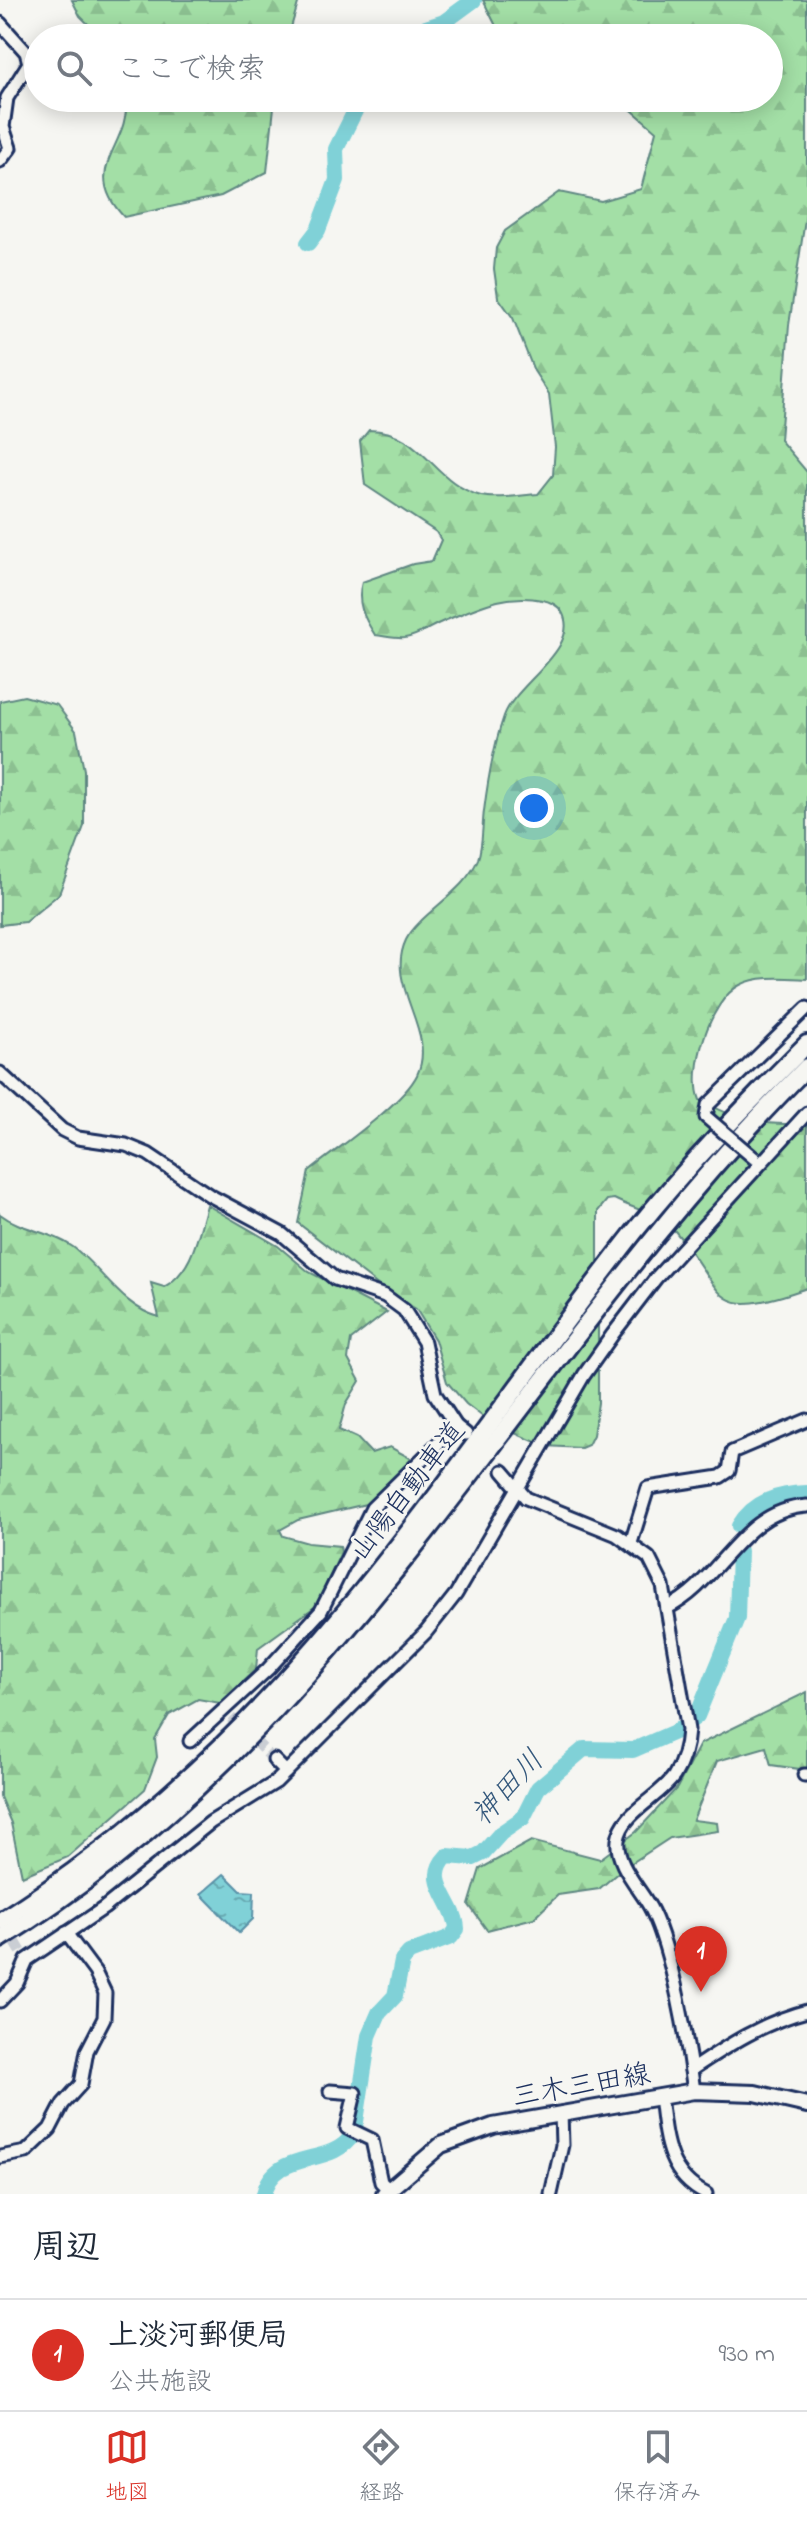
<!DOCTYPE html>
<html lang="ja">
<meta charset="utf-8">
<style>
:root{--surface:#fff;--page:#f6f6f7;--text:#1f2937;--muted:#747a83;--line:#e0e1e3;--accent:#d93025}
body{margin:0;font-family:"Indie Flower","Klee One",sans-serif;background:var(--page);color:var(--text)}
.you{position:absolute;left:534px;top:808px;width:28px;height:28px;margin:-20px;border:6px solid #fff;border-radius:50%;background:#1a73e8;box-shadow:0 0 0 12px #1a73e833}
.badge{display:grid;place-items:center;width:52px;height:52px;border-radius:50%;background:var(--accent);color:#fff;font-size:26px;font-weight:700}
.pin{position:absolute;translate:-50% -66px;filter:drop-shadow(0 2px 4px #0008)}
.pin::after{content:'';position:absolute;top:42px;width:28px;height:24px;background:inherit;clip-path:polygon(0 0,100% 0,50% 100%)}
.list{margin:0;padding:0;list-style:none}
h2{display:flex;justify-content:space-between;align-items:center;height:104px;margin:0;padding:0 32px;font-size:34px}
h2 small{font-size:26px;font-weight:400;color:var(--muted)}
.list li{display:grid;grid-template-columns:52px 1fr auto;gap:24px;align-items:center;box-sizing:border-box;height:112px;padding:0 32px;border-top:2px solid var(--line)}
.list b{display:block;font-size:30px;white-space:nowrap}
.list p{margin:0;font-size:26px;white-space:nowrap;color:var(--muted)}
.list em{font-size:26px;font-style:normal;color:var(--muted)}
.icon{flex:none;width:44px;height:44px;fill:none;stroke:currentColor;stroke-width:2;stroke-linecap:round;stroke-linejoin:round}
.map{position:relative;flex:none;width:807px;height:2194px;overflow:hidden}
.search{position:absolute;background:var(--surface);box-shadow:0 4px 20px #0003;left:24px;right:24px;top:24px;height:88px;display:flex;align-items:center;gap:20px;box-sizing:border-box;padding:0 28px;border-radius:44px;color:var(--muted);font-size:30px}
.sheet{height:216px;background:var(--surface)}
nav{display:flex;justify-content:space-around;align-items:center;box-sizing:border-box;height:112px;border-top:2px solid var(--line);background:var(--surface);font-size:22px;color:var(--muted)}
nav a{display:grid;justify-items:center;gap:4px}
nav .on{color:var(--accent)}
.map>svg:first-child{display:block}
</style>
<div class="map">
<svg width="807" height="2194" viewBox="0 0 807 2194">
<defs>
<pattern id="forest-firs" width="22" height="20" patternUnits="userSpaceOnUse" patternTransform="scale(2)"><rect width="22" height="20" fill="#a3dfa6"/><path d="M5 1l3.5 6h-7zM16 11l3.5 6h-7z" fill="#8cc091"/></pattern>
<pattern id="water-ripples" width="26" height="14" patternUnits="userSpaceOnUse" patternTransform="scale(2)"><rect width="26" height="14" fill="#80d1d7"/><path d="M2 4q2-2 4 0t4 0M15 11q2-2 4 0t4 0" fill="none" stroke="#68aab2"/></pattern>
</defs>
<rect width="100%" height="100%" fill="#f6f6f2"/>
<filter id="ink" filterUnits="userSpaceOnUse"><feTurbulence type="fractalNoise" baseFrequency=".0125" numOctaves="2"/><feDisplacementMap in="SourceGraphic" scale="16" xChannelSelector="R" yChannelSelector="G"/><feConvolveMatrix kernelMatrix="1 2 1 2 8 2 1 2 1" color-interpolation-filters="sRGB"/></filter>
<g filter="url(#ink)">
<g fill="url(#forest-firs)" stroke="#5f8782" stroke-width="2">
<polygon points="72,0 299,0 288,38 102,38 80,16"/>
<path d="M483,0H807V207L789,325L780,440L807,472V979C786,978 759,975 740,985C710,1000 688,1071 700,1100C736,1120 766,1127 807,1123V1288C708,1322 729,1296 675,1231C660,1214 633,1209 614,1199L607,1200L598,1211V1403L593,1435L588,1445L581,1448L545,1446L491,1423L466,1404L447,1382L435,1340L416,1309L388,1293L298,1223L309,1171C336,1149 402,1105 417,1075C438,1031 384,986 406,940C419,914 465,892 478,859C483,845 482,826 484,811C488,779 493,747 504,716C515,684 582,648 562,612C558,605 549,601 542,600C506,592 476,608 444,621C431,626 419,636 405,638C395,639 385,636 375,635C364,618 356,603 362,582L413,564L432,561L441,540L436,532L365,485L360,441L369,430C422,430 433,483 481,496C498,500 521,495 538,494L553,475L555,447L549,394L534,371L513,318L498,297L494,269L496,248L505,231L559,192L601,201L641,189L656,131L618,98H769V38H502Z"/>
<path d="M126,98H275L267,172L221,196L124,217C78,168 131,147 126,98Z"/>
<polygon points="24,696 57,705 76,731 84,770 84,826 59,894 25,922 0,925 0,701"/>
<path d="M207,1205L278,1246L309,1272L387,1312L351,1340L348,1359L360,1381L346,1404L339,1430L357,1438L371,1453L390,1447L412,1459L370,1503L298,1520L280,1530L283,1536L308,1543L340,1546L341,1552L316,1606L258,1648L256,1669L220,1703L198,1699L169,1715L155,1739L157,1757L145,1789L68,1857L22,1876L11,1823L0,1797V1214C22,1231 51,1231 73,1247C102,1269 122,1307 159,1317L151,1283L164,1287C193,1271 198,1235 207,1205Z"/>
<polygon points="807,1692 807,1770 771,1765 766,1747 717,1761 693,1820 717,1823 718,1831 670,1838 621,1870 599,1889 558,1895 534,1918 487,1930 469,1905 480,1869 531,1841 600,1859 636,1832 677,1788 700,1744"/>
</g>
<polygon fill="url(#water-ripples)" stroke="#5890a7" stroke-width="2" points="224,1874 241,1891 254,1892 253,1919 239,1933 201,1894"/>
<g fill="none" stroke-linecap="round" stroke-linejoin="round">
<g stroke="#80d1d7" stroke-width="16">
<polyline points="407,38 413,32 444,22 474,0"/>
<polyline points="308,243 318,230 337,180 336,149 355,111 356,98"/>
<path d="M739,1526C754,1501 778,1494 807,1493"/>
<path d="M355,2128L369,2036L379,2013L395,1996L402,1961L409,1953L451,1937L457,1929C456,1901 422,1882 447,1856L473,1858L483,1853L501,1833L523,1818L538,1788L584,1749L633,1750L677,1731L697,1716L737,1618L739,1551"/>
<path d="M264,2194C275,2147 332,2169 353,2134"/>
</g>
<g stroke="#caced4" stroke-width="11" stroke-dasharray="11 5.5" stroke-linecap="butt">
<polyline points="231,1718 274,1760"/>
<polyline points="7,1928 22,1953"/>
</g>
<defs>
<g id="minor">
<polyline points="0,23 26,52 29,63 7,98 3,127 10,148 0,161"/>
<polyline points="0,1073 62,1130 78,1138 126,1145 148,1154 209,1195 282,1234 335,1279 385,1296 404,1310 424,1342 435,1394 456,1426 466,1434"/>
<polyline points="706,1117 708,1105 807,1008"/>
<path d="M503,1471L526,1498L617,1535L649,1558L663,1586L688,1730C687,1746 683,1762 674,1776C659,1798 622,1812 618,1840C615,1865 642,1890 652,1911C672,1951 688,2045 694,2091"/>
<polyline points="631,1543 648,1488 720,1477 729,1471 732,1452 807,1420"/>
<path d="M667,1608C722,1581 740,1510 807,1506"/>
<polyline points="190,1741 268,1669 321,1611 372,1508 456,1426"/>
<polyline points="274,1760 286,1772"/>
<polyline points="804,1775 807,1775"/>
<polyline points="0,2001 17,1983 27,1960 104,1908 211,1822 276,1782 426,1632 456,1594 584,1375 613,1334 656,1278 807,1113"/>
<path d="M691,2070C728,2045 764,2022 807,2011"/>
<polyline points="330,2091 355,2093 347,2128 372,2140 381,2182 389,2190"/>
<path d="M660,2096C665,2137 666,2174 706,2194"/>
<polyline points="0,2157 26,2152 50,2129 63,2104 81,2084 87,2051 104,2018 105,1993 95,1972 66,1933"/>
<polyline points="551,2194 562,2145 561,2113"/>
</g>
<polyline id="major" points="384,2194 441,2145 493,2126 694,2091 755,2093 807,2105"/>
<g id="highway">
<path d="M0,1921C118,1847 223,1753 314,1648C429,1516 526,1369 635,1231C688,1165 747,1104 807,1044"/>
<path d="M0,1939C352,1723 523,1350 807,1067"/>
</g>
</defs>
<use href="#minor" stroke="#1b2f5e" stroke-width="17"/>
<use href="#major" stroke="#1b2f5e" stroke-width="20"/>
<use href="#highway" stroke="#1b2f5e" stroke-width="22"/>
<use href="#minor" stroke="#f6f6f2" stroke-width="11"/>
<use href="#major" stroke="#f6f6f2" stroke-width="14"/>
<use href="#highway" stroke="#f6f6f2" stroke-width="16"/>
<defs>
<polyline id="minor-bridge" points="706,1117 754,1158"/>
</defs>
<use href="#minor-bridge" stroke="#1b2f5e" stroke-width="17" stroke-linecap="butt"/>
<use href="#minor-bridge" stroke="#f6f6f2" stroke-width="11"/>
</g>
</g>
<g text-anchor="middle" stroke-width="6" stroke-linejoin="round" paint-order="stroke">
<g font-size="28" fill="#1b2f5e" stroke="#f6f6f2">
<text transform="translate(406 1490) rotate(-52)" y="10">山陽自動車道</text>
<text transform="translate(581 2084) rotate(-10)" y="10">三木三田線</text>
</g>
<g font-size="30" font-style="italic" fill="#34587c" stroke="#f6f6f2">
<text transform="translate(507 1787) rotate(-47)" y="10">神田川</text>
</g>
</g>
</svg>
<div class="you"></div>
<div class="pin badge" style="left:701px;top:1992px">1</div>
<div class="search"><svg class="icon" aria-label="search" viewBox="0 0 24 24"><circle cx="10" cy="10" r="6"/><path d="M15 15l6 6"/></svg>ここで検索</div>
</div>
<section class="sheet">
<h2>周辺<small></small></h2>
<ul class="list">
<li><span class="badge">1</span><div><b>上淡河郵便局</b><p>公共施設</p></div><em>930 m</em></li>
</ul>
</section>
<nav>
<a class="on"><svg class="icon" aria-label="map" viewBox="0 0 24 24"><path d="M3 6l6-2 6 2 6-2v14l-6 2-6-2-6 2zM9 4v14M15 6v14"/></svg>地図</a>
<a><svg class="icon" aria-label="directions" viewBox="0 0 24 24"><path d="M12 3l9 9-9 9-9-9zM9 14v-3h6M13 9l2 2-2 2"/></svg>経路</a>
<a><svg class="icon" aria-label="saved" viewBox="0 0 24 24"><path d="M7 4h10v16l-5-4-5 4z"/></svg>保存済み</a>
</nav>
